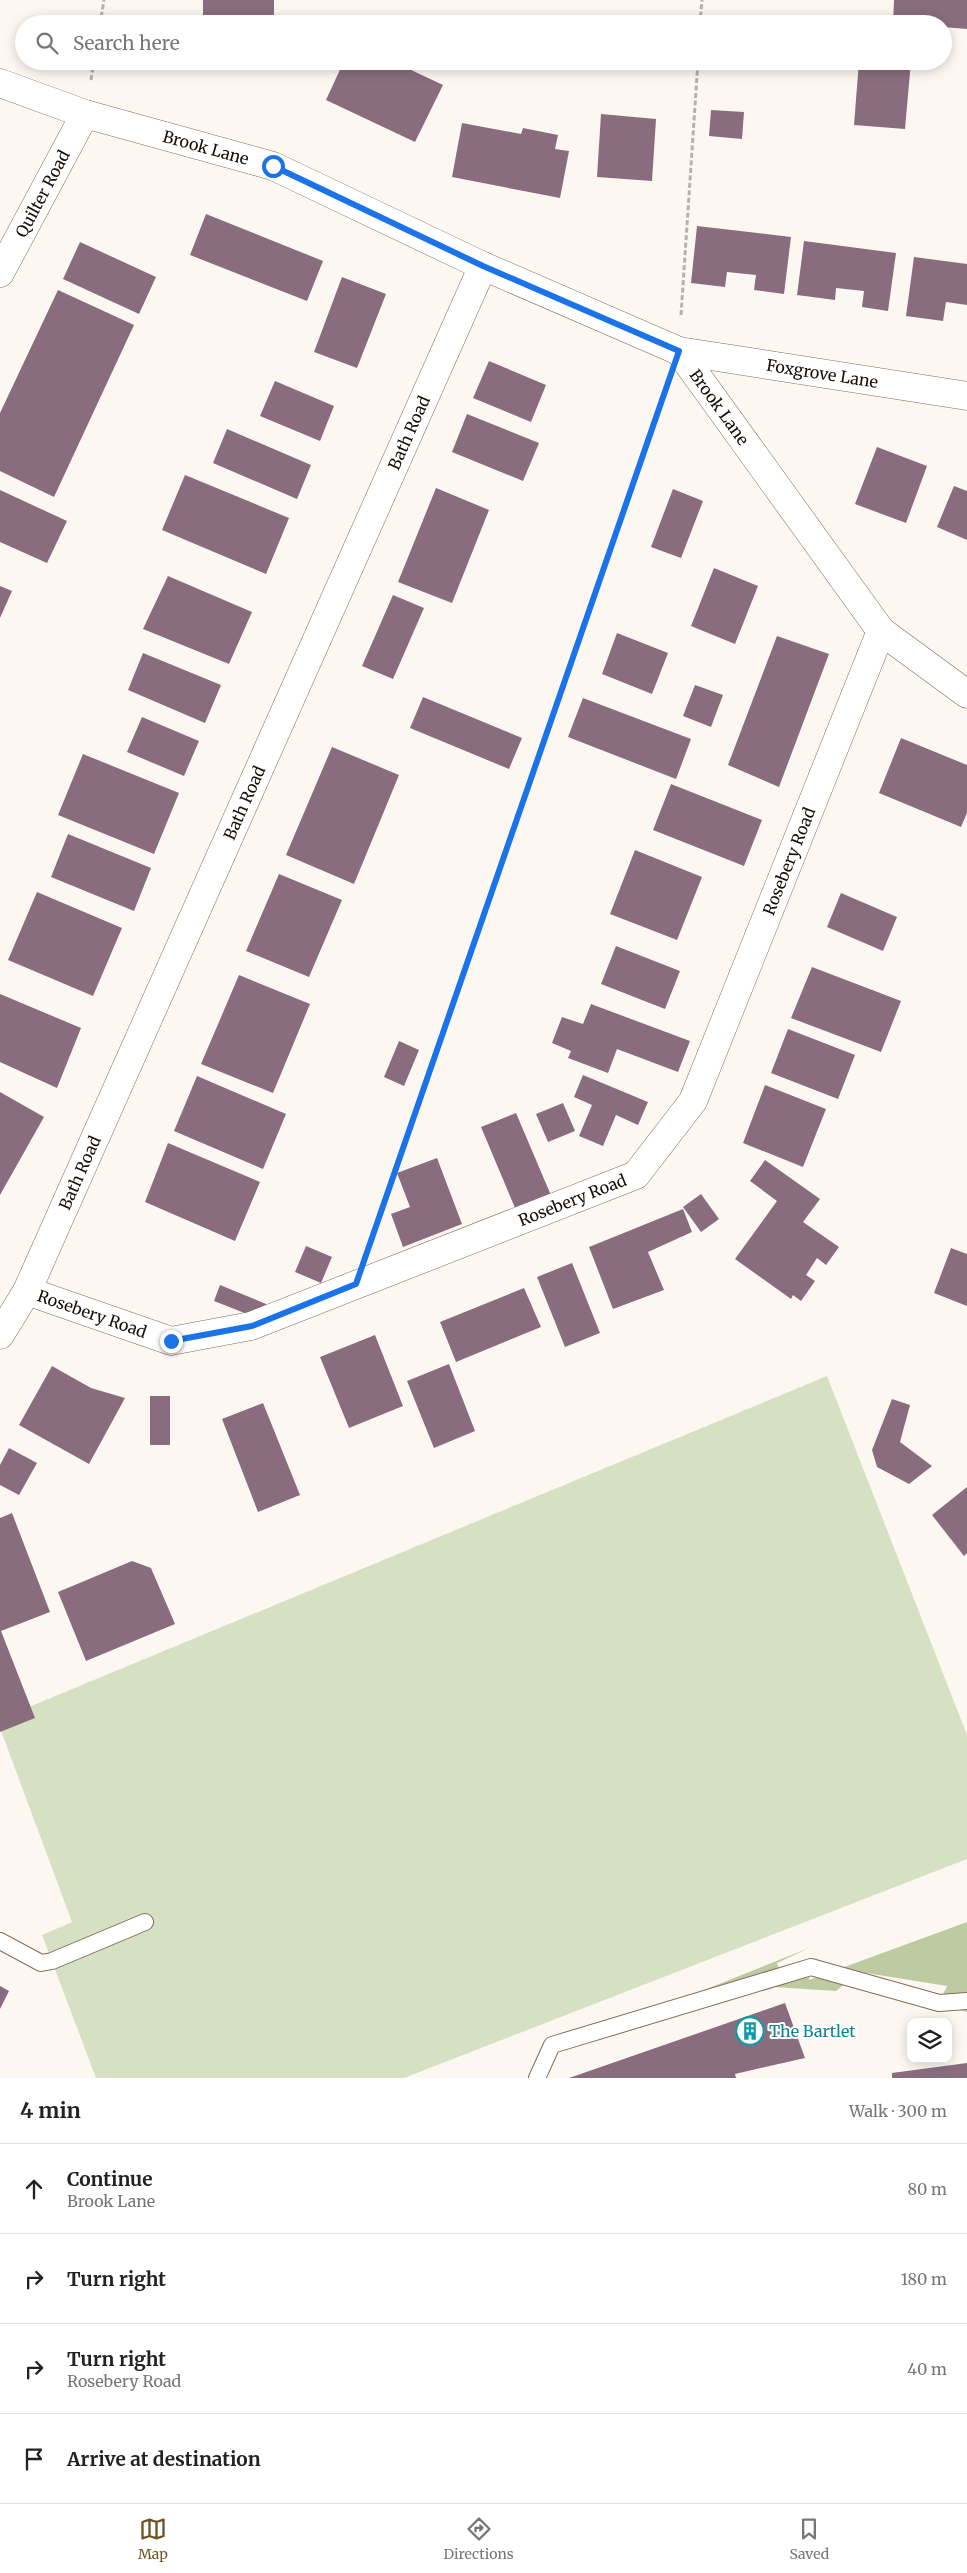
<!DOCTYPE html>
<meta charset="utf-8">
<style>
:root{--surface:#fff;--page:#f6f6f6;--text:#222;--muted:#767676;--line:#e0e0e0;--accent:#705126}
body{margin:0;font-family:Merriweather,serif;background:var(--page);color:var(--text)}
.controls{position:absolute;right:15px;bottom:15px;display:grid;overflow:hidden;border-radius:10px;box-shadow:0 2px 12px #0003}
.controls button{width:45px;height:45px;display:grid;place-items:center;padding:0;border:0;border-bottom:1px solid var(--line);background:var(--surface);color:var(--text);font:25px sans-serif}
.stop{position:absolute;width:15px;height:15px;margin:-11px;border:4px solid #1a73e8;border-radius:50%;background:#fff}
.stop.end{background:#1a73e8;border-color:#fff;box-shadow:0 1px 5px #0008}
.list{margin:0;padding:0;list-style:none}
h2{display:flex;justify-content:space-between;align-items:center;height:65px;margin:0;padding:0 20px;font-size:21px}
h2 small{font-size:16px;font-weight:400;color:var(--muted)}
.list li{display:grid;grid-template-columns:32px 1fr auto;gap:15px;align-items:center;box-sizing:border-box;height:90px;padding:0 20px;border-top:1px solid var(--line)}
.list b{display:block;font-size:19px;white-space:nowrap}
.list p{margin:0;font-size:16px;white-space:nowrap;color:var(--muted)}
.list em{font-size:16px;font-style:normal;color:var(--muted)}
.icon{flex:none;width:28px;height:28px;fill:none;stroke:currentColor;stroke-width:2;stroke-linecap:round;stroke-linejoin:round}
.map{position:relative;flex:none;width:967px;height:2078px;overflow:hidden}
.search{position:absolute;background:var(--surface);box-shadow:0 2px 12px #0003;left:15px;right:15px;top:15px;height:55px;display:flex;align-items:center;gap:12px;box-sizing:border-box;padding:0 18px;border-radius:28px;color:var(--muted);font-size:19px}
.sheet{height:425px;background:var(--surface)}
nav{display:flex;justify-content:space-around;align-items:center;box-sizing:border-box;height:70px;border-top:1px solid var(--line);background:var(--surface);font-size:14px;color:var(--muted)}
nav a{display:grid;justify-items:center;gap:2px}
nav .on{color:var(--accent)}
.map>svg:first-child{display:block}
</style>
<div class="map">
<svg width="967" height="2078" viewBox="0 0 967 2078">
<rect width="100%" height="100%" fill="#fdf7f2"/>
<polygon fill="#d6e0c2" points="827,1376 967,1735 967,1859 404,2078 96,2078 42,1935 72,1922 0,1728 0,1719"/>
<polygon fill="#bdcaa2" points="967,1922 967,2012 939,2003 947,1986 860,1972 836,1991 758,1986 716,1994 704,1990 809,1948 777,1963 784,1981 811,1967 809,1980"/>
<g fill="#896d7e">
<rect x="203" y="0" width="71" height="24"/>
<polygon points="894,0 967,0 967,29 943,27 943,24 893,24"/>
<polygon points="344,61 392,61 443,85 415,142 326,100"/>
<polygon points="859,61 911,61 905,129 854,125"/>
<polygon points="711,110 744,112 742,139 709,136"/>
<polygon points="601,114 656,119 652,181 597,177"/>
<polygon points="462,123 521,134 523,128 558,135 555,149 569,151 560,198 452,177"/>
<polygon points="206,214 323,261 307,301 190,255"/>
<polygon points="697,226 791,237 784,294 754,290 756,275 727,272 725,287 691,283"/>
<polygon points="804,241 896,253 888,311 862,307 864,291 836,288 835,300 797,295"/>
<polygon points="80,242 156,277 139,314 63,279"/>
<polygon points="914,257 967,264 967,305 946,302 943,321 906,316"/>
<polygon points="342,277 386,294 357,368 314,352"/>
<polygon points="58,290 134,325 54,497 0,471 0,413"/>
<polygon points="489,361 546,385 531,422 473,398"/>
<polygon points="275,381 334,406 320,441 260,416"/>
<polygon points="467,414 539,443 523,481 452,452"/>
<polygon points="227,429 311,465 297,499 213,463"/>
<polygon points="877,447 927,466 906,523 855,504"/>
<polygon points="185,475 289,518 266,574 162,530"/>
<polygon points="954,486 967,491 967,540 937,527"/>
<polygon points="436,488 489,510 452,603 398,582"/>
<polygon points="673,489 703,501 681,558 651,547"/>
<polygon points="0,490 67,521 47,563 0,542"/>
<polygon points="714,568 758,586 735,644 691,626"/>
<polygon points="168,576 252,612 229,664 143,629"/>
<polygon points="0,586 12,591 0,618"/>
<polygon points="393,595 424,608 393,679 362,666"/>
<polygon points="617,633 668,653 652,694 602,674"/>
<polygon points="777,636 829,654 779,787 728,765"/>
<polygon points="143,653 221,685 205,723 128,690"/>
<polygon points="695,685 723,695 711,727 683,716"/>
<polygon points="423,697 522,738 509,769 410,728"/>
<polygon points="583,698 691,739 676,779 568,737"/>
<polygon points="142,717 199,741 184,776 127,752"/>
<polygon points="901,738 967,765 967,813 961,827 879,793"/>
<polygon points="332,747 399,775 354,884 286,855"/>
<polygon points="83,754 179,793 154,854 58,815"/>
<polygon points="671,784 762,820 744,866 653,830"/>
<polygon points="68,834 151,868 134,911 51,877"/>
<polygon points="635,850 702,877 677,940 610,914"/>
<polygon points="279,874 342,900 309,977 246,951"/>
<polygon points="37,892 122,928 93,996 8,960"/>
<polygon points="841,893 897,917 883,951 827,927"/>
<polygon points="616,946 680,971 665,1009 601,984"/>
<polygon points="812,967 901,1001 881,1052 791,1018"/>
<polygon points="239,975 310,1004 273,1093 201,1064"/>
<polygon points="0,994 81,1028 57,1088 0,1062"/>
<polygon points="591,1004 690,1041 678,1072 617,1049 608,1073 568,1058 571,1051 552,1043 562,1017 583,1024"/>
<polygon points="788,1029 855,1055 838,1099 771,1073"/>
<polygon points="399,1041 419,1050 404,1086 384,1077"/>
<polygon points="583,1075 648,1102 638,1125 616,1115 603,1146 579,1136 592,1105 574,1097"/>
<polygon points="197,1076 286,1114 263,1169 174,1131"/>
<polygon points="765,1085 826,1109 803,1167 743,1143"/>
<polygon points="0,1092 44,1117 0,1195"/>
<polygon points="563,1103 575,1131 548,1142 536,1114"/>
<polygon points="516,1113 553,1200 518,1215 481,1127"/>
<polygon points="168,1143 260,1182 235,1241 145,1202"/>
<polygon points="437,1158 462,1224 403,1247 391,1214 410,1207 397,1173"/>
<polygon points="765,1160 820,1199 803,1222 839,1247 826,1265 817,1258 806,1275 815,1281 801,1301 793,1295 791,1299 735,1259 777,1201 750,1181"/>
<polygon points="701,1194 719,1219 701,1232 683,1207"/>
<polygon points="683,1209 692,1232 648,1252 664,1290 613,1309 589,1247"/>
<polygon points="306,1246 332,1257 321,1283 295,1272"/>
<polygon points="951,1248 967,1254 967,1306 934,1293"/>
<polygon points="572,1263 600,1333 565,1347 537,1277"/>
<polygon points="220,1285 266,1304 260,1319 214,1301"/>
<polygon points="524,1288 541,1327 456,1362 440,1322"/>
<polygon points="375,1335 403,1406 349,1428 320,1357"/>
<polygon points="449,1364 475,1431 434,1448 407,1381"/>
<polygon points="52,1366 91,1388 125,1398 89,1464 19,1425"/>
<rect x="150" y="1396" width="20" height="49"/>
<polygon points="892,1399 910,1405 900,1442 932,1466 909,1484 877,1467 872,1450"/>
<polygon points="263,1403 300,1495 258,1512 222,1419"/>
<polygon points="9,1448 37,1463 19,1495 0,1485 0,1465"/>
<polygon points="967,1487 967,1553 964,1556 932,1515"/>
<polygon points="12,1513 50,1612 1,1631 35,1718 0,1732 0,1518"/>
<polygon points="132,1561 151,1568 175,1624 86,1661 58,1592"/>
<polygon points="0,1986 9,1991 0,2009"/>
<polygon points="785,2003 805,2058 735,2074 736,2078 569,2078"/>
<polygon points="967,2063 967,2078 892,2078 892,2073"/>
</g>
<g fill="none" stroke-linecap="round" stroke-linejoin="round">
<defs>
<g id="service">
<polyline points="0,1941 41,1963 52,1961 145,1922"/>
<polyline points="537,2078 552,2045 811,1967 939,2003 967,2001"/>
</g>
<g id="minor">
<path id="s1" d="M0,273L85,114"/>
<path id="s2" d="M679,351L967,396"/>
<path id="s3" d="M27,1291L171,1341L251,1326L636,1175L693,1101L881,631"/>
<path id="s4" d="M0,1335L27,1291L483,266"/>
</g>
<g id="tertiary">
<path id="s5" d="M0,83L85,114L273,166L483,266L679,351L881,631L967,694"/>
</g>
</defs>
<use href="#service" stroke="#846c58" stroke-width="18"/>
<use href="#minor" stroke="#846c58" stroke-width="29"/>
<use href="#tertiary" stroke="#846c58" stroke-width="29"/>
<g stroke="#b8b1ab" stroke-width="3" stroke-dasharray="5 2.5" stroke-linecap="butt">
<polyline points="100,24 104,0"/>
<polyline points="700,24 702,0"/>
<polyline points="91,80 94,61"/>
<polyline points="681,315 698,61"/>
<polyline points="371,1243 666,389"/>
</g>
<use href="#service" stroke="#fff" stroke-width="16"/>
<use href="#minor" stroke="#fff" stroke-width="28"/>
<use href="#tertiary" stroke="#fff" stroke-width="28"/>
</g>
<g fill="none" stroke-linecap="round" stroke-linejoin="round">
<polyline stroke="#1a73e8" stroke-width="6" points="171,1341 252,1326 356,1284 679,351 483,266 273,166"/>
</g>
<defs>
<symbol id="building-ring" viewBox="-11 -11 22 22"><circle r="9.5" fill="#fff" stroke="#0f9aa8" stroke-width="1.5"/><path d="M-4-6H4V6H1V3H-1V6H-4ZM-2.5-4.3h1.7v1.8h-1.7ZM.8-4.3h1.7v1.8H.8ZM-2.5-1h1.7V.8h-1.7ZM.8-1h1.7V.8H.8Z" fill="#0f9aa8"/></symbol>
</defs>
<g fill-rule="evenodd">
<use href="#building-ring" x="734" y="2015" width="32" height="32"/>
</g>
<g text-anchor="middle" stroke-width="4" stroke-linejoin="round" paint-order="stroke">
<g font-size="16" fill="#170e07" stroke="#fff">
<text dy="6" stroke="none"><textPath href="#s5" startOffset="216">Brook Lane</textPath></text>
<text dy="6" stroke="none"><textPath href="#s1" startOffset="90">Quilter Road</textPath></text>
<text dy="6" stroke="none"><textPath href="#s2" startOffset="145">Foxgrove Lane</textPath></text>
<text dy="6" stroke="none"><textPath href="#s5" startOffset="801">Brook Lane</textPath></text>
<text dy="6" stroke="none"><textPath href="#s4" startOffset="991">Bath Road</textPath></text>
<text dy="6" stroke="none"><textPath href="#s4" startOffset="586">Bath Road</textPath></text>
<text dy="6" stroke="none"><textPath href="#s3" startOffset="999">Rosebery Road</textPath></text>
<text dy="6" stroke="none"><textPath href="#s4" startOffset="181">Bath Road</textPath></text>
<text dy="6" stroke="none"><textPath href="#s3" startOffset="579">Rosebery Road</textPath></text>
<text dy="6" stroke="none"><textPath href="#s3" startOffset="69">Rosebery Road</textPath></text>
</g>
<g font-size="16" fill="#0d838f" stroke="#fff" text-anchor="start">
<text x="769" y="2037">The Bartlet</text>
</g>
</g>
</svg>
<div class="controls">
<button><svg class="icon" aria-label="layers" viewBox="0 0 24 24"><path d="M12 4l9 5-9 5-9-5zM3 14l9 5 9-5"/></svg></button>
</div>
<div class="stop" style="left:273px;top:166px"></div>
<div class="stop end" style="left:171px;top:1341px"></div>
<div class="search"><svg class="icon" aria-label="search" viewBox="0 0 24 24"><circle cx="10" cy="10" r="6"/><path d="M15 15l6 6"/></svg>Search here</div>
</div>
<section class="sheet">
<h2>4 min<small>Walk · 300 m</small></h2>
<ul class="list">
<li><svg class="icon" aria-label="ahead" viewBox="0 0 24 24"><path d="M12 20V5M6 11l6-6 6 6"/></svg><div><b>Continue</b><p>Brook Lane</p></div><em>80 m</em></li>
<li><svg class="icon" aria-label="right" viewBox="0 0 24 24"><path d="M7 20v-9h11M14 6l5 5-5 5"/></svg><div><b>Turn right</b></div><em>180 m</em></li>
<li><svg class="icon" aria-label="right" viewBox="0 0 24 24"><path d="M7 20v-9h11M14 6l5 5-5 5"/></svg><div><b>Turn right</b><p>Rosebery Road</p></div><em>40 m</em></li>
<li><svg class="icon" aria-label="arrive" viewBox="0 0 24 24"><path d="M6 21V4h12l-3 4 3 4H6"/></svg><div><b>Arrive at destination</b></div></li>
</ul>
</section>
<nav>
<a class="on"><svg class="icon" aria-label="map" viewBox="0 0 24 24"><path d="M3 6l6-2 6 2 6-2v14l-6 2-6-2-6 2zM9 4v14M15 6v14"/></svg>Map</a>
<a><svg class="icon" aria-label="directions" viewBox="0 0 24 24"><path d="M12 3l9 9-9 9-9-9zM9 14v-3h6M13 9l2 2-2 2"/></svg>Directions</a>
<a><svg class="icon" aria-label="saved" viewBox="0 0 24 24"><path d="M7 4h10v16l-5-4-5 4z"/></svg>Saved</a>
</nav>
